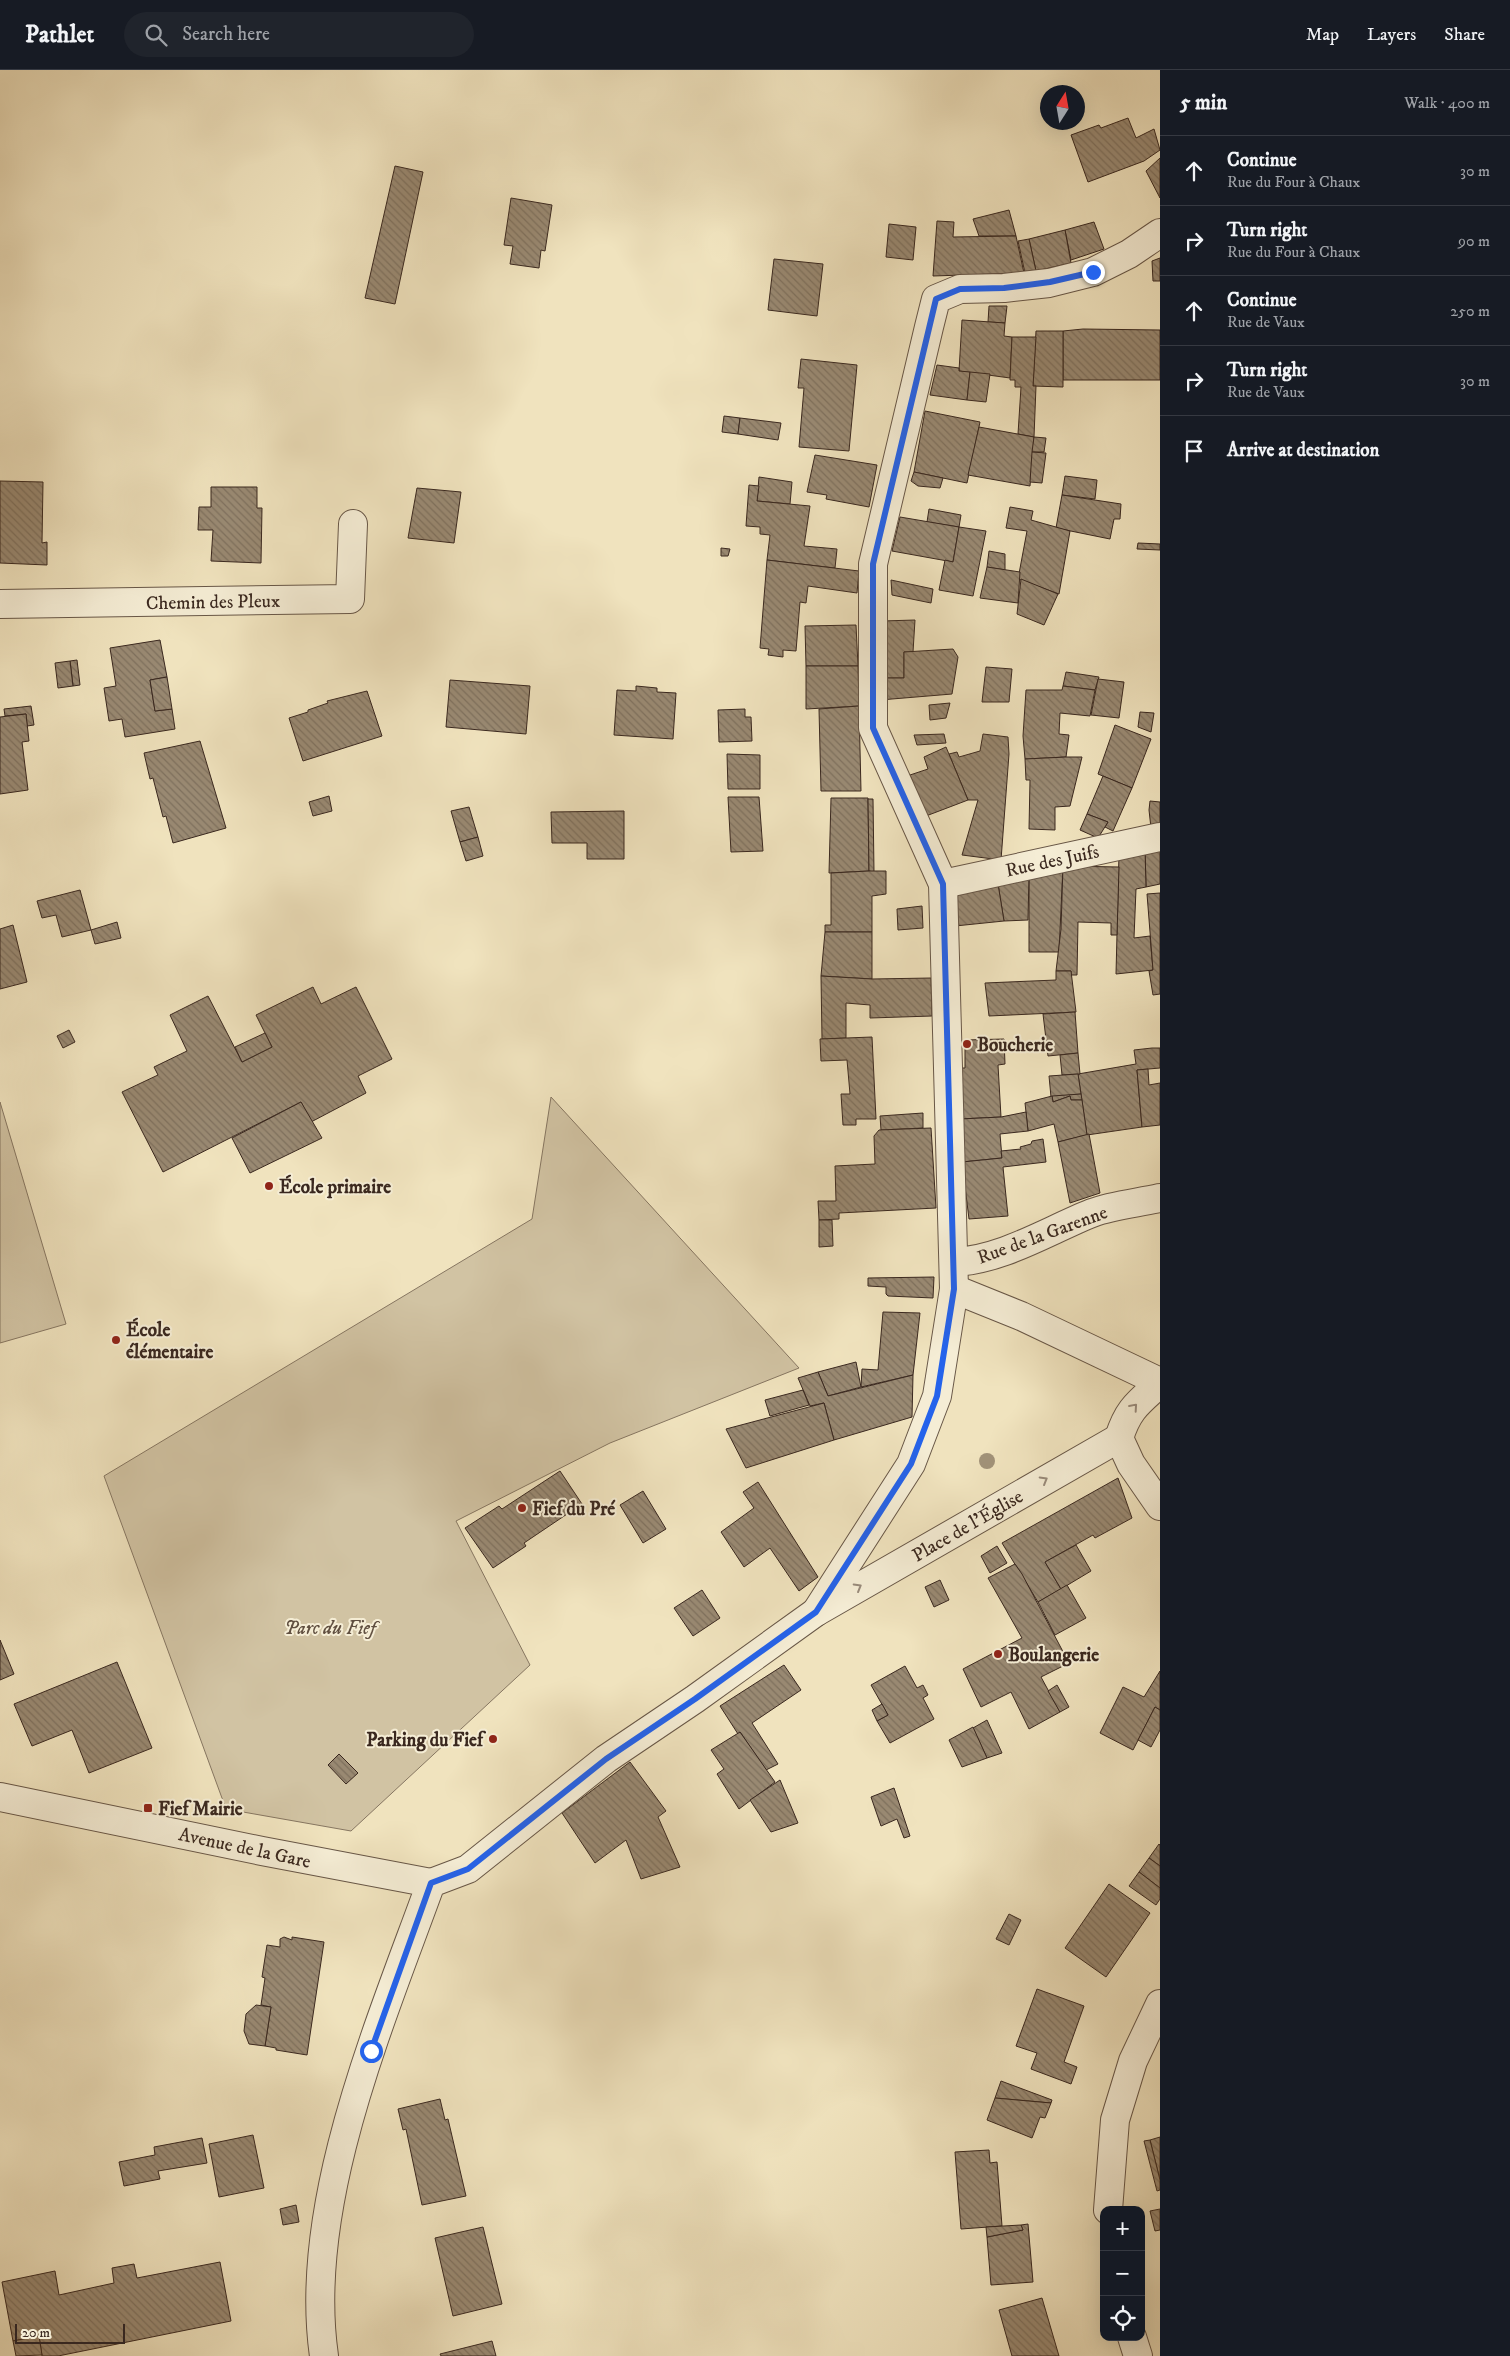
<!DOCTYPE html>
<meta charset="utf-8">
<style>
:root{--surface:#171b24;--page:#20242c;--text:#f1f3f6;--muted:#9ea1a6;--line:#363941}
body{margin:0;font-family:"IM FELL DW Pica",serif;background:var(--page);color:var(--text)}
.controls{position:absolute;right:15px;bottom:15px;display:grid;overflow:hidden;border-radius:10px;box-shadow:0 5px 20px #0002}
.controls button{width:45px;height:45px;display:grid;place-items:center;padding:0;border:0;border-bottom:1px solid var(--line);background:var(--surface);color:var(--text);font:25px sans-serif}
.compass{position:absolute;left:1040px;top:15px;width:45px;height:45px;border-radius:50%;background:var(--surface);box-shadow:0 5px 20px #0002;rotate:11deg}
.scale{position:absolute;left:15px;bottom:12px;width:110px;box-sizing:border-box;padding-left:5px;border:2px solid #3a281f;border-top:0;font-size:14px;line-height:18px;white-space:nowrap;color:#3a281f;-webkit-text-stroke:4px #f5edd5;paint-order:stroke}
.stop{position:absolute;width:15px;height:15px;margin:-11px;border:4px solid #2563eb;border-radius:50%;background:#fff}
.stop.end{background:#2563eb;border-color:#fff;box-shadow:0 1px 5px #0008}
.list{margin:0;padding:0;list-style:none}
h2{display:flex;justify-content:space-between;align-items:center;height:65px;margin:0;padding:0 20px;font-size:21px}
h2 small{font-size:16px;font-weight:400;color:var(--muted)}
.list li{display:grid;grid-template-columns:32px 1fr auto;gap:15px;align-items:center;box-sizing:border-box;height:70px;padding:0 20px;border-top:1px solid var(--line)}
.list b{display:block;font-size:19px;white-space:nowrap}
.list p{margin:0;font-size:16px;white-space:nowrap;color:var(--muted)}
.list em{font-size:16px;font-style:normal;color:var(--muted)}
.icon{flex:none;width:28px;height:28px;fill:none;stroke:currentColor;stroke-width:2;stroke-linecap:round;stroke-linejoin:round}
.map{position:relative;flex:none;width:1160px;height:2286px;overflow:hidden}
header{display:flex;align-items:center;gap:30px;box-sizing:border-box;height:70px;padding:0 25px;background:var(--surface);border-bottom:1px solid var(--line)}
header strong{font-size:24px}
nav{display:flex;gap:28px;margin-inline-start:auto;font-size:18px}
.search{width:350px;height:45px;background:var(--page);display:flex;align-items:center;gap:12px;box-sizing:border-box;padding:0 18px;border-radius:28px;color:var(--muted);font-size:19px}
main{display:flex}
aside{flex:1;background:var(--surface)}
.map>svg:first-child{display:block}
</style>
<header>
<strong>Pathlet</strong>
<div class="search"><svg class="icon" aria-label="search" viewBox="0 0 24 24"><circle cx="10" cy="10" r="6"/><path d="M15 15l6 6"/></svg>Search here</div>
<nav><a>Map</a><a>Layers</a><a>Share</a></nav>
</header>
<main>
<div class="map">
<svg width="1160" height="2286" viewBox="0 0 1160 2286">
<defs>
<pattern id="building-back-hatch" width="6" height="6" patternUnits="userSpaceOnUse" patternTransform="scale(1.25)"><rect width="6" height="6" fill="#998972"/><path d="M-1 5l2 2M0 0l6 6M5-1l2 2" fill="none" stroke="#7e705d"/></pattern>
</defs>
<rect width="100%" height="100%" fill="#f0e3be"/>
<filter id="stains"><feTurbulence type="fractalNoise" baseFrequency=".004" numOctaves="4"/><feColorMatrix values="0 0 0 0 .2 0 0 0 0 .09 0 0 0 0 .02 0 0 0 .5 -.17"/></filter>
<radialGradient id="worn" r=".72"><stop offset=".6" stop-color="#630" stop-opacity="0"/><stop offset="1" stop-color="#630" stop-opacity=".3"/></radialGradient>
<g fill="#d1c3a3" stroke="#867661">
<polygon points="551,1027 799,1298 610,1373 456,1451 530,1595 351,1761 226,1739 104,1406 532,1149"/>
<polygon points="0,1032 66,1254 0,1273"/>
</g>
<g fill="url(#building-back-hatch)" stroke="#3a281f">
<polygon points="1128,48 1136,68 1154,59 1160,80 1144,91 1088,112 1071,65 1099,55 1101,58"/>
<polygon points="1160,88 1160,128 1146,101"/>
<polygon points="395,96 423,102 395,234 365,228"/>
<polygon points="511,128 552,135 545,181 541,180 539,198 510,194 513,176 504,175"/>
<polygon points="1009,140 1016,166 979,166 973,149"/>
<polygon points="937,151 954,152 953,167 1016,166 1024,203 933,206"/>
<polygon points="1094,152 1104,179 1071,190 1065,160"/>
<polygon points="889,154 916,157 913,190 886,187"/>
<polygon points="1065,160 1071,193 1036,201 1029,169"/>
<polygon points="1029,169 1036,201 1025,203 1018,171"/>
<polygon points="1160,188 1160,211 1153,211 1152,191"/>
<polygon points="774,189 823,194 817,246 768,240"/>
<polygon points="989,236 1007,236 1005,253 988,252"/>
<polygon points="962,250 1005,253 1004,266 1012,267 1010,308 959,301"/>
<polygon points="1083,259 1160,260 1160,310 1063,310 1063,261"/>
<polygon points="1036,261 1063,261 1063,317 1033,316"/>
<polygon points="1012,267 1036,267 1033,316 1036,316 1034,367 1018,364 1021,317 1015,317 1015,310 1010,310"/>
<polygon points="801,289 857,295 849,381 799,377 804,318 798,318"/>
<polygon points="937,295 959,298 959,301 970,302 967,330 930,325"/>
<polygon points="970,302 990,304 986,332 967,330"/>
<polygon points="925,341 980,352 967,413 914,402"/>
<polygon points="724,346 740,348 738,364 722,362"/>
<polygon points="740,348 781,353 778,370 738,364"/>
<polygon points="979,357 1034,367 1030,416 968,405"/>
<polygon points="1034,367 1046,368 1044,382 1032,382"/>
<polygon points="1032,382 1046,383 1042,413 1030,412"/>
<polygon points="815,385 877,395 869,437 826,429 827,425 807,422"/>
<polygon points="914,402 943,408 940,418 918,416 911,411"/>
<polygon points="1065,406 1097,410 1095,429 1062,425"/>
<polygon points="759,407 792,412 790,434 757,431"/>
<polygon points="0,411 43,412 42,473 47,472 47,495 0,493"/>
<polygon points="749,415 759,416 757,431 810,436 804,476 837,479 835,498 767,490 770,465 760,464 760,457 746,456"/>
<polygon points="211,417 257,417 257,438 262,438 261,493 211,491 213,460 198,460 199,437 211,437"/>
<polygon points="417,418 461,422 454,473 408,468"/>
<polygon points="1062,425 1121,434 1120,449 1114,449 1110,469 1056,458"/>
<polygon points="1010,437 1033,441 1031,450 1070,461 1059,524 1018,509 1027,461 1006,458"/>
<polygon points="929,439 961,445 959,457 927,452"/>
<polygon points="900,447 959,457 953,492 892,481"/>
<polygon points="959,457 986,461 973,526 939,520 945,490 953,492"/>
<polygon points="1138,473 1160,474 1160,480 1137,479"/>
<polygon points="721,478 730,479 728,486 721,486"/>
<polygon points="989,481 1005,484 1005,500 987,497"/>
<polygon points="767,490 859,501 857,523 808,516 806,533 800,532 796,581 783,580 783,587 768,585 769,579 760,578"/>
<polygon points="987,497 1020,502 1018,533 980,528"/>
<polygon points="1021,509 1058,524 1044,555 1017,544"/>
<polygon points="891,510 933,519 931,533 892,525"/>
<polygon points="915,550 913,582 904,582 904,608 879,608 882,551"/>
<polygon points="856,555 858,596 806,596 805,556"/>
<polygon points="160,570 167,607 150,610 155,641 172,639 175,659 125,667 122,649 109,651 104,618 116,616 110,578"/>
<polygon points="953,579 958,587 952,624 880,630 879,608 904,608 904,582"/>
<polygon points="77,590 80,615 73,616 70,591"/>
<polygon points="70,591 73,616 58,618 55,593"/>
<polygon points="806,596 858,596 859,636 806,639"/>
<polygon points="986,597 1012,599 1009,632 982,632"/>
<polygon points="1066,602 1099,607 1095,620 1063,616"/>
<polygon points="167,607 172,639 155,641 150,610"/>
<polygon points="1098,609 1124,612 1119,648 1091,645"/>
<polygon points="450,610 530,616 526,664 446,657"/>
<polygon points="636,616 657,618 657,622 676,623 673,669 614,665 617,620 636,621"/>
<polygon points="1063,616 1095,620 1090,646 1060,643 1059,664 1069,665 1066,687 1025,689 1023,666 1026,620 1062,620"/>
<polygon points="367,621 382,666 303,691 289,648 308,642 308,640 328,633 327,631"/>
<polygon points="950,633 946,648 930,650 929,635"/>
<polygon points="31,636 34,655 27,656 26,644 5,646 4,639"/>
<polygon points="859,636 861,721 821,721 819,639"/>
<polygon points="745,639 745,647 751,647 752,671 719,672 718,640"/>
<polygon points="1140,642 1154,643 1151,662 1138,657"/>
<polygon points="26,644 29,671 22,672 28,720 0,724 0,647"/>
<polygon points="1115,655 1151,669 1132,718 1098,704"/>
<polygon points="944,664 946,673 917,675 914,665"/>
<polygon points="983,664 1008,667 1009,684 1001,790 962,785 978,730 968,730 949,684 957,682 959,687 980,681"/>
<polygon points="200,671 226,758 173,773 166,746 163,747 153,708 150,709 144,683"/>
<polygon points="946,677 968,730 926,746 910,705 928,699 924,687"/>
<polygon points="727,684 760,685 760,719 728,719"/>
<polygon points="1066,687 1082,687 1070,736 1055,737 1055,760 1029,759 1030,710 1026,710 1025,689"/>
<polygon points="1103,706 1132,718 1113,761 1105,757 1108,752 1087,744"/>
<polygon points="329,726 332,741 313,746 309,732"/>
<polygon points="728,727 759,727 763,781 731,782"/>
<polygon points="831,728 868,728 869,801 829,803"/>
<polygon points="868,729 873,729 874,802 869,801"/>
<polygon points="1150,731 1160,732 1160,756 1151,758 1149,740"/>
<polygon points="469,737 478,767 460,772 451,741"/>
<polygon points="624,741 624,789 587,789 587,773 552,773 551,742"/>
<polygon points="1087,744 1108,752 1098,768 1080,760"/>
<polygon points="478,767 483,786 466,791 460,772"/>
<polygon points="1160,776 1160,814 1146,817 1145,778"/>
<polygon points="1145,778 1146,817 1136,819 1134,868 1150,866 1153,900 1116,904 1119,784"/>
<polygon points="1063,796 1059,882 1029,882 1029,805"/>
<polygon points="1063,796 1119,797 1117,865 1111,865 1111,853 1078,852 1077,905 1071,905 1071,901 1056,901 1061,859"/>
<polygon points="869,801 886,801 886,824 872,826 872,862 825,862 825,855 831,855 831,803"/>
<polygon points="1029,805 1028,850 1004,851 998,814"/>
<polygon points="998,814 1004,851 955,856 954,823"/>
<polygon points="80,820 91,860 62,867 56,845 42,848 37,831"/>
<polygon points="1160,823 1160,924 1153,925 1149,901 1153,900 1147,824"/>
<polygon points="922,836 923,858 898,860 897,839"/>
<polygon points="117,852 121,868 95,874 91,860"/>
<polygon points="13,855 27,912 0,919 0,859"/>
<polygon points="825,862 872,862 872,909 821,906"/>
<polygon points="1056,901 1071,901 1076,942 989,946 985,913 1056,910"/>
<polygon points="821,906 872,909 931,908 932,946 870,948 870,935 846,933 846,968 822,969"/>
<polygon points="313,917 321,934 356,917 392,989 358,1006 366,1023 311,1052 301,1032 163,1102 122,1022 158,1005 154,997 187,981 170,945 208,926 242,992 272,977 256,945"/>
<polygon points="1075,942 1078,983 1048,986 1043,944"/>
<polygon points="69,960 75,972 63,978 57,966"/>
<polygon points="265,963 272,977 242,992 235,977"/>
<polygon points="872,967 876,1049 856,1049 856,1055 843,1055 841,1024 850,1024 847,990 821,991 820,969"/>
<polygon points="1004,969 1005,994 998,995 1001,1047 960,1049 960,998 965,998 965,970"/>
<polygon points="1152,978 1160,978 1160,998 1137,1000 1142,1057 1087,1065 1078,1004 1136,994 1134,980"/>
<polygon points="1078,983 1080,1004 1062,1005 1060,985"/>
<polygon points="1148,999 1149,1015 1160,1013 1160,1055 1142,1057 1137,1000"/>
<polygon points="1078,1004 1081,1024 1051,1027 1049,1006"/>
<polygon points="1081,1024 1082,1030 1071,1030 1070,1026 1053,1032 1052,1026"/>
<polygon points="1052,1026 1053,1032 1070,1026 1071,1030 1082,1030 1087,1065 1058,1072 1054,1054 1028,1061 1025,1033"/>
<polygon points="301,1032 322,1068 250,1103 232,1068"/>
<polygon points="1026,1042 1028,1061 1000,1064 1002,1088 962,1092 960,1049 1001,1047"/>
<polygon points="923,1043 923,1058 881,1060 880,1046"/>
<polygon points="931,1058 936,1138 839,1143 839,1149 819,1150 818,1131 836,1131 835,1096 875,1094 874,1066 879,1060"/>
<polygon points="1089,1064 1100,1123 1070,1133 1058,1072"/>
<polygon points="1043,1069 1046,1092 1003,1097 1008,1146 969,1149 962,1092 1002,1088 1001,1081 1021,1079 1020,1077 1031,1074 1032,1071"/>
<polygon points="819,1150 832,1150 833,1176 819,1177"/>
<polygon points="934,1207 933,1228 888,1226 886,1224 886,1217 868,1216 868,1208"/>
<polygon points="883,1242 920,1243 913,1305 861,1317 862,1299 878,1300"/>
<polygon points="856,1292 861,1317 828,1326 818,1302"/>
<polygon points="818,1302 828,1326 913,1305 912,1347 834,1370 824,1333 810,1336 798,1308"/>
<polygon points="803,1320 809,1335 770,1346 765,1330"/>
<polygon points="824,1333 834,1370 746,1398 726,1359"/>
<polygon points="560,1401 582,1434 524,1473 526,1476 493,1498 465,1458 499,1436 502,1439"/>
<polygon points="1118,1408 1132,1448 1095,1468 1093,1465 1045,1492 1061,1519 1038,1532 1002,1473"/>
<polygon points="758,1412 818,1507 799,1521 770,1478 744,1497 721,1462 754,1438 743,1422"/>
<polygon points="643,1421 666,1459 643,1473 620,1435"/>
<polygon points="1076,1475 1091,1501 1061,1519 1045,1492"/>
<polygon points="997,1476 1007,1493 990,1503 981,1486"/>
<polygon points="1015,1494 1022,1504 1069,1593 1041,1607 1060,1642 1029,1659 1011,1622 981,1637 963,1599 1022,1568 988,1508"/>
<polygon points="940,1510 949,1530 934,1537 925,1517"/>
<polygon points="1067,1515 1086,1548 1055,1565 1038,1532"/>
<polygon points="702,1520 720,1548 693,1566 674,1538"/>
<polygon points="0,1570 14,1604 0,1610"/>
<polygon points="117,1592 152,1678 89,1703 72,1660 32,1676 14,1634"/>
<polygon points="784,1595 801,1620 752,1653 778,1694 766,1700 740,1662 738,1664 720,1636"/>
<polygon points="905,1596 917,1618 923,1615 928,1625 923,1628 934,1649 890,1673 877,1651 888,1645 871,1615"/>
<polygon points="1160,1601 1160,1640 1155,1637 1133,1680 1100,1663 1123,1617 1144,1627"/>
<polygon points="1057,1615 1069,1637 1060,1642 1048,1621"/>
<polygon points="882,1634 888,1645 877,1651 872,1640"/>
<polygon points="1155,1637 1160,1640 1160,1660 1151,1677 1138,1670"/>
<polygon points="987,1650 1002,1683 987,1688 973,1658"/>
<polygon points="973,1657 987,1688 962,1697 949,1670"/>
<polygon points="740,1662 775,1712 739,1739 717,1704 724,1699 711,1680"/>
<polygon points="339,1684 358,1703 346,1714 328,1695"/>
<polygon points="630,1692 666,1741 658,1747 680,1797 641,1809 626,1770 595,1793 562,1743"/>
<polygon points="780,1710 798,1753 771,1762 750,1730"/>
<polygon points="894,1718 910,1766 904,1768 897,1749 881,1756 871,1727"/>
<polygon points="1159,1774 1160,1775 1160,1796 1149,1788"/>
<polygon points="1149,1788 1160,1796 1160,1818 1139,1802"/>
<polygon points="1139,1802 1160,1818 1160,1829 1156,1835 1129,1816"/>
<polygon points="1109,1814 1150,1843 1106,1907 1065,1878"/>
<polygon points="1009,1844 1021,1850 1009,1875 996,1869"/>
<polygon points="284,1867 292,1870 292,1867 324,1872 307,1985 276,1980 276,1978 265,1976 271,1937 261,1935 265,1908 262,1907 267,1875 280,1877 280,1869"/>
<polygon points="1037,1919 1084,1936 1064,1992 1077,1997 1071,2014 1031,1999 1037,1983 1016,1976"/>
<polygon points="256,1935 271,1937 265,1976 249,1974 244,1961 246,1944"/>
<polygon points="1001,2011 1052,2030 1051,2033 995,2028"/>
<polygon points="995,2028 1051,2033 1045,2048 1040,2047 1032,2068 987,2050"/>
<polygon points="440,2029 445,2050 448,2049 466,2126 422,2135 406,2059 403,2060 398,2039"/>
<polygon points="253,2065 264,2118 219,2127 209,2074"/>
<polygon points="1160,2067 1160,2110 1150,2070"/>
<polygon points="202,2068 207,2093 158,2101 160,2109 124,2116 119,2092 155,2085 154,2077"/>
<polygon points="1150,2070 1160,2110 1160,2120 1157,2121 1144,2071"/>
<polygon points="989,2080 990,2093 997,2092 1002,2156 961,2159 955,2082"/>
<polygon points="296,2135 299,2152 283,2155 280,2139"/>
<polygon points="1160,2139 1160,2160 1155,2161 1150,2141"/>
<polygon points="1028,2154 1033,2212 991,2215 987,2167 1023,2160 1021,2155"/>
<polygon points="1021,2155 1023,2160 987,2167 986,2157"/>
<polygon points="483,2157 502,2234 453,2246 435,2168"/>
<polygon points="220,2192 231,2251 58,2286 42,2286 39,2266 13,2271 2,2212 55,2201 59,2225 114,2213 112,2198 134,2194 137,2208"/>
<polygon points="1042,2228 1059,2286 1012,2286 999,2240"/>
<polygon points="39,2266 42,2285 16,2286 13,2271"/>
<polygon points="492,2271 496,2286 441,2286 440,2284"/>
</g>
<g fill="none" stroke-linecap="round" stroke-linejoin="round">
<defs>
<g id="street">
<polyline points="0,534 350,529 353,454"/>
<polyline points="943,814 1160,767"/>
<path d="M954,1192C1002,1190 1047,1161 1092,1143C1113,1135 1138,1133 1160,1128"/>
<polyline points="954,1219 1021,1246 1160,1312"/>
<path d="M1160,1313C1138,1333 1128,1339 1119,1368L1131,1394L1160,1436"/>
<polyline points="816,1542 911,1394 937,1326 954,1219 943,814 873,658 873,494 929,257 936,229 960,219 1004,218 1049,213 1093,202 1129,184 1160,163"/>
<polyline points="0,1727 262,1781 431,1813"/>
<polyline points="1108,2140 1115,2050 1133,1991 1160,1934"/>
<polyline points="1132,2267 1138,2286"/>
<path d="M324,2286C302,2134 380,1954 431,1813L468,1799L606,1689L695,1629L816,1542L1119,1368"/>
</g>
</defs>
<use href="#street" stroke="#685747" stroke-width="30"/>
<use href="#street" stroke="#f5edd5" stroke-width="28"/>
</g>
<circle fill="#a19279" cx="987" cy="1391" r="8"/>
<defs><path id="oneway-chevron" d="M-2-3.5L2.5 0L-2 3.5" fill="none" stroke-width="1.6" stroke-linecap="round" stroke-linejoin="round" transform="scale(1.25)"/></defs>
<g stroke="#988a7a">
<use href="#oneway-chevron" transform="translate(1134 1337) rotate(-49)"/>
<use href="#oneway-chevron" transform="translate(1044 1410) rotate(-30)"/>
<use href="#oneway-chevron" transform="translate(858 1517) rotate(-30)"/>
</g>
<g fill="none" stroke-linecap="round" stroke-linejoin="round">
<polyline stroke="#2563eb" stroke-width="6" points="371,1981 431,1813 468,1799 606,1689 695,1629 816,1542 911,1394 937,1326 954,1219 943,814 873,658 873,494 936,229 960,219 1004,218 1050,212 1093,202"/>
</g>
<g fill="#8f2418" stroke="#f5edd5" stroke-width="2">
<circle cx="967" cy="974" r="5"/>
<circle cx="269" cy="1116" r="5"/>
<circle cx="116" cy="1270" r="5"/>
<circle cx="522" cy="1438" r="5"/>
<circle cx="998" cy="1584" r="5"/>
<circle cx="493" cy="1669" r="5"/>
<rect x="143" y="1733" width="10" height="10" rx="2.5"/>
</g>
<g text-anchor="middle" stroke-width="4" stroke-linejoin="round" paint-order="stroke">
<g font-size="19" fill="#3a281f" stroke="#f5edd5">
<text transform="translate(213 531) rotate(-1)" y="7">Chemin des Pleux</text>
<text transform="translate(1052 790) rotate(-12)" y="7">Rue des Juifs</text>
<text transform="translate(1042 1164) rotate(-20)" y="7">Rue de la Garenne</text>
<text transform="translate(967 1455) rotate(-30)" y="7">Place de l'Église</text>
<text transform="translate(245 1777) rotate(12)" y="7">Avenue de la Gare</text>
</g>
<g font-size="19" font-weight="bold" fill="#3a281f" stroke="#f5edd5" text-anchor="start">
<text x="977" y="981">Boucherie</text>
<text x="279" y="1123">École primaire</text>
<text x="126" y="1266">École<tspan x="126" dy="22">élémentaire</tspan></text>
<text x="532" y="1445">Fief du Pré</text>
<text x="1008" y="1591">Boulangerie</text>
<text x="483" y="1676" text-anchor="end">Parking du Fief</text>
<text x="158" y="1745">Fief Mairie</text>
</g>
<g font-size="19" font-style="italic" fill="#604f40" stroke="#f5edd5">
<text x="330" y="1564">Parc du Fief</text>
</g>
</g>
<rect width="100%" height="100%" filter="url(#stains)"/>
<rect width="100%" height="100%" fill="url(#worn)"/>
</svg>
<div class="controls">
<button>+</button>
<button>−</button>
<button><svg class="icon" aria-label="locate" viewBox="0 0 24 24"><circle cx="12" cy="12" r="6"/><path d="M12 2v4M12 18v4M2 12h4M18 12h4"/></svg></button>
</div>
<svg class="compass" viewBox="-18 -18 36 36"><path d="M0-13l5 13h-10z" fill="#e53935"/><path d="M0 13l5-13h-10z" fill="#9ea1a6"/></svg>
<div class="scale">20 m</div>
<div class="stop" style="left:371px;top:1981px"></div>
<div class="stop end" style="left:1093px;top:202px"></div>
</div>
<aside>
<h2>5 min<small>Walk · 400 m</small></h2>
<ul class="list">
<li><svg class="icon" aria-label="ahead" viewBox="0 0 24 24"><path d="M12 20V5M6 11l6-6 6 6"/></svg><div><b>Continue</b><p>Rue du Four à Chaux</p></div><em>30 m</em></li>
<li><svg class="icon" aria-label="right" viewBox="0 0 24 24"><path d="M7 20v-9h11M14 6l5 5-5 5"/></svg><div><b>Turn right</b><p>Rue du Four à Chaux</p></div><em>90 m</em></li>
<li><svg class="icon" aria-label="ahead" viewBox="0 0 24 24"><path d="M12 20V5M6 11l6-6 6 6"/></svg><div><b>Continue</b><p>Rue de Vaux</p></div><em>250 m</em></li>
<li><svg class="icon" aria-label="right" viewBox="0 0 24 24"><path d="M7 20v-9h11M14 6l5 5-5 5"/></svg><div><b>Turn right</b><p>Rue de Vaux</p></div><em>30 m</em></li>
<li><svg class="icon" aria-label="arrive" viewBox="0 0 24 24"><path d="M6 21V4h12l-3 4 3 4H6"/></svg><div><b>Arrive at destination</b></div></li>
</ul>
</aside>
</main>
